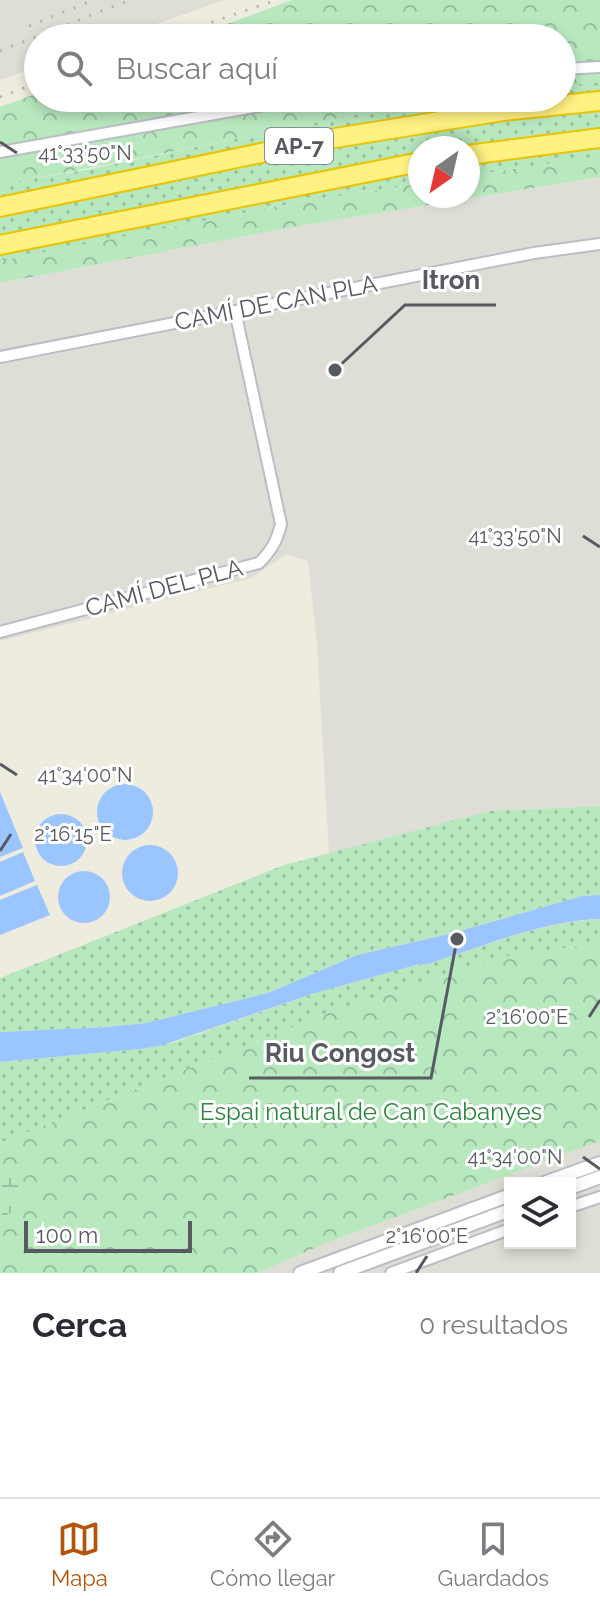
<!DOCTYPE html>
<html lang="es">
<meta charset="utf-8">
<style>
:root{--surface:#fff;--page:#f2f2f3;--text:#2b2b33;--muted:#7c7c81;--line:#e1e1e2;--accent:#b45309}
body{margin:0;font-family:Raleway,sans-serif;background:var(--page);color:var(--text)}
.controls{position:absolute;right:24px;bottom:24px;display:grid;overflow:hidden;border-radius:0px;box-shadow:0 4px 12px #0003}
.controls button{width:72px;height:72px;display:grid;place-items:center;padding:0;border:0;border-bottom:2px solid var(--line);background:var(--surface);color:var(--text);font:40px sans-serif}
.compass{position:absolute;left:408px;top:136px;width:72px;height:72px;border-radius:50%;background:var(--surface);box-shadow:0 4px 12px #0003;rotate:214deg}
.scale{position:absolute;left:24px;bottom:20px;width:168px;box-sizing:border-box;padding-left:8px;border:4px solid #575a61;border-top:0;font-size:22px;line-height:28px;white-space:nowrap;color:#575a61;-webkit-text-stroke:6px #fff;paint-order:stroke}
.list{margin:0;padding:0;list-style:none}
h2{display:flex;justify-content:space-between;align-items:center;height:104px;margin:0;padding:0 32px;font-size:34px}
h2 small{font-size:26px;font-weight:400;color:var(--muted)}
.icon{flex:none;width:44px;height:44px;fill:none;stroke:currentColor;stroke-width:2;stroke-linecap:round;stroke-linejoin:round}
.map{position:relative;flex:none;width:600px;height:1273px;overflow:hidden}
.search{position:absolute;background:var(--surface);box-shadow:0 4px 12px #0003;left:24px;right:24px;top:24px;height:88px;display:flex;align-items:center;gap:20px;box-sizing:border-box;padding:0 28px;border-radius:44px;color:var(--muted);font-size:30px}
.sheet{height:224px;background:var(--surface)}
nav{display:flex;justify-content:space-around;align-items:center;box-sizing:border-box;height:112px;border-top:2px solid var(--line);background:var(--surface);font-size:22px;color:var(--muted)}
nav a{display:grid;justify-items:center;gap:4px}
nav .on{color:var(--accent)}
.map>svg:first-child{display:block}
</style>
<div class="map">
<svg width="600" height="1273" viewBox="0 0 600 1273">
<defs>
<pattern id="grass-dots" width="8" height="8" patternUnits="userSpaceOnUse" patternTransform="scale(2)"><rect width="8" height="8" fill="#b7e8be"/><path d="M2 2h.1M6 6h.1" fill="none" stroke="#98bf9e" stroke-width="1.8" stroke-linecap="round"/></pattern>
<pattern id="forest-crowns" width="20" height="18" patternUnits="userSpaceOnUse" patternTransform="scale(2)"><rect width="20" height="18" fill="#b7e8be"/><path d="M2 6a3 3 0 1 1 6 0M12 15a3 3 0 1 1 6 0" fill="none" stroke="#98bf9e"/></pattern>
<pattern id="wetland-marsh" width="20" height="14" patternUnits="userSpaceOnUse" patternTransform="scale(2)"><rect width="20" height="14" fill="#b7e8be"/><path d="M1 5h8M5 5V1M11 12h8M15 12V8" fill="none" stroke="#98bf9e"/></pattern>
</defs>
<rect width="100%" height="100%" fill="#edecde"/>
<g fill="#dfded6" fill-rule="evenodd">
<polygon points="0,0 224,0 117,38 38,38 38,66 0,80"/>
<polygon points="600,177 600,806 490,811 329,854 317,645 308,561 287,554 251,578 0,641 0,283 287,228"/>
<path d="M600,1141V1273H257L326,1243ZM510,1183H570V1243H510Z"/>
</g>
<g fill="url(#grass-dots)">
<polygon points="600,82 600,156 468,176 468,148 420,148 420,184 305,201 0,261 0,184 91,169 373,110 453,98 562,98 562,85"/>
<polygon points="600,806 600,895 582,896 453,933 357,955 268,993 146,1023 107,1027 0,1032 0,978 284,865 490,811"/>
<path d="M600,919V943L503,957L331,1012L0,1143V1062L141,1049L175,1042L312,994L416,965L428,964C484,946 541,922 600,919Z"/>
</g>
<g fill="url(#forest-crowns)">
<polygon points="292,0 600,0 600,82 562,85 562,38 189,38"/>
<path d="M38,93V98H453C301,122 152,159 0,184V107Z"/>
<polygon points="600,156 600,177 287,228 0,283 0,261 305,201 420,184 420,196 468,196 468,176"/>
<polygon points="600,943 600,1141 326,1243 257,1273 0,1273 0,1143 331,1012 503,957"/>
</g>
<polygon fill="url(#wetland-marsh)" points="13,1174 22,1188 19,1207 0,1219 0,1178"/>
<g fill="#9bc5ff">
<circle cx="125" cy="812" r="28"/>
<polygon points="0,792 23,848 0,857"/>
<circle cx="61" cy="840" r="26"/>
<circle cx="150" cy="873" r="28"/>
<polygon points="23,852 35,881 0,896 0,862"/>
<circle cx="84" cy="897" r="26"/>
<polygon points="37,885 50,915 0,935 0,900"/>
<path d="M600,895V919C545,920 481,947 428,964L416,965L312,994L163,1045L141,1049L0,1062V1032L107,1027L146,1023L268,993L357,955L453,933L582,896Z"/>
</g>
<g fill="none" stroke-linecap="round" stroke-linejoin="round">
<defs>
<g id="minor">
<polyline points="562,69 600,67"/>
<polyline points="0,152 305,98"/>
<polyline points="0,357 534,253 600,244"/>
<path d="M0,632L259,563C271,551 277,541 281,524L235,311"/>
<polyline points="570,1207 600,1197"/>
<polyline points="391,1273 510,1229"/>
</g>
<g id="tertiary">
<polyline points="544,1183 600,1163"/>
<polyline points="570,1188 600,1177"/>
<polyline points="300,1273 510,1195"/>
<polyline points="340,1273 510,1210"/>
</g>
<g id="motorway">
<polyline points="468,155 600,138"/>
<polyline points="0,207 329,139 503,111 600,101"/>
<polyline points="0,245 420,162"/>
</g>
</defs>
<use href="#minor" stroke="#bbbdc4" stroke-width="14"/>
<use href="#tertiary" stroke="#bbbdc4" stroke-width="16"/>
<use href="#motorway" stroke="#eac300" stroke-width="22"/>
<use href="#minor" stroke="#fff" stroke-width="10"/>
<use href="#tertiary" stroke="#fff" stroke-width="12"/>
<use href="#motorway" stroke="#fff282" stroke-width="18"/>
<g stroke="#b5b6b6" stroke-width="3" stroke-dasharray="2 10" stroke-linecap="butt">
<polyline points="29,26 94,0"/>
<polyline points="143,38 176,27"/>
<polyline points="166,38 276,0"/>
<polyline points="0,51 130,0"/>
<polyline points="0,97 38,83"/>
</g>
</g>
<path fill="none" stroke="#575a61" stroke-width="3" d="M0,142L17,153M583,536L600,547M0,764L17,775M0,851L11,834M589,1017L600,1000M583,1157L600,1169M416,1273L427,1256"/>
<g text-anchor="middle" stroke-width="6" stroke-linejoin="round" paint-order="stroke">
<rect fill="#fff" stroke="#898c90" stroke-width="2" x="265" y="128" width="68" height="36" rx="6"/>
<g font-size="22" font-weight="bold" fill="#575a61">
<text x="299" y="154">AP-7</text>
</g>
<g font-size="24" fill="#575a61" stroke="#fff">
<text transform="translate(276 303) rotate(-11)" y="8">CAMÍ DE CAN PLA</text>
<text transform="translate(164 588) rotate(-15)" y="8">CAMÍ DEL PLA</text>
</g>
<g font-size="24" fill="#2b853d" stroke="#fff">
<text x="371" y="1120">Espai natural de Can Cabanyes</text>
</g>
</g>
<g font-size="20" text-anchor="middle" fill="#575a61" stroke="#fff" stroke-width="6" stroke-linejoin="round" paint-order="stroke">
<text x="85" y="160">41°33'50"N</text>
<text x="515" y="543">41°33'50"N</text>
<text x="85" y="782">41°34'00"N</text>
<text x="73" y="841">2°16'15"E</text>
<text x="527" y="1024">2°16'00"E</text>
<text x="515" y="1164">41°34'00"N</text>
<text x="427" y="1243">2°16'00"E</text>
</g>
<path fill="none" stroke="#575a61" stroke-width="3" d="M335 370L405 305H496M457 939L431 1078H249"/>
<g fill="#575a61" stroke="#fff" stroke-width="3">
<circle cx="335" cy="370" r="8"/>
<circle cx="457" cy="939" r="8"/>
</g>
<g font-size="26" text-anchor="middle" font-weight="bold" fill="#575a61" stroke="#fff" stroke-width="6" stroke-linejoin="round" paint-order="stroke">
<text x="451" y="289">Itron</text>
<text x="340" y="1062">Riu Congost</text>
</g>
</svg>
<div class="controls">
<button><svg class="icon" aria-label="layers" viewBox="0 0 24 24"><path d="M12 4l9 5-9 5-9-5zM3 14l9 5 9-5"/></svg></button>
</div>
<svg class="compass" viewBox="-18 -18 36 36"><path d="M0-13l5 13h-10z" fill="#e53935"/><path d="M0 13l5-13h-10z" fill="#7c7c81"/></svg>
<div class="scale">100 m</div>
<div class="search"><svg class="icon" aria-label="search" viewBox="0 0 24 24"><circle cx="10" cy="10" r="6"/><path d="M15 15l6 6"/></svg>Buscar aquí</div>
</div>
<section class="sheet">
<h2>Cerca<small>0 resultados</small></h2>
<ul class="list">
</ul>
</section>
<nav>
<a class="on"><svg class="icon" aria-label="map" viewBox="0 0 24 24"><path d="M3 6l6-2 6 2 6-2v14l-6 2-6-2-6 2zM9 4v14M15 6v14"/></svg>Mapa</a>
<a><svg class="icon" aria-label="directions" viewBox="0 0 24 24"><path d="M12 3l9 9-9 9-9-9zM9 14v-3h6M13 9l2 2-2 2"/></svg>Cómo llegar</a>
<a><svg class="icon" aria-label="saved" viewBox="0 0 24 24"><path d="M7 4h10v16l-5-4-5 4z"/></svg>Guardados</a>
</nav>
